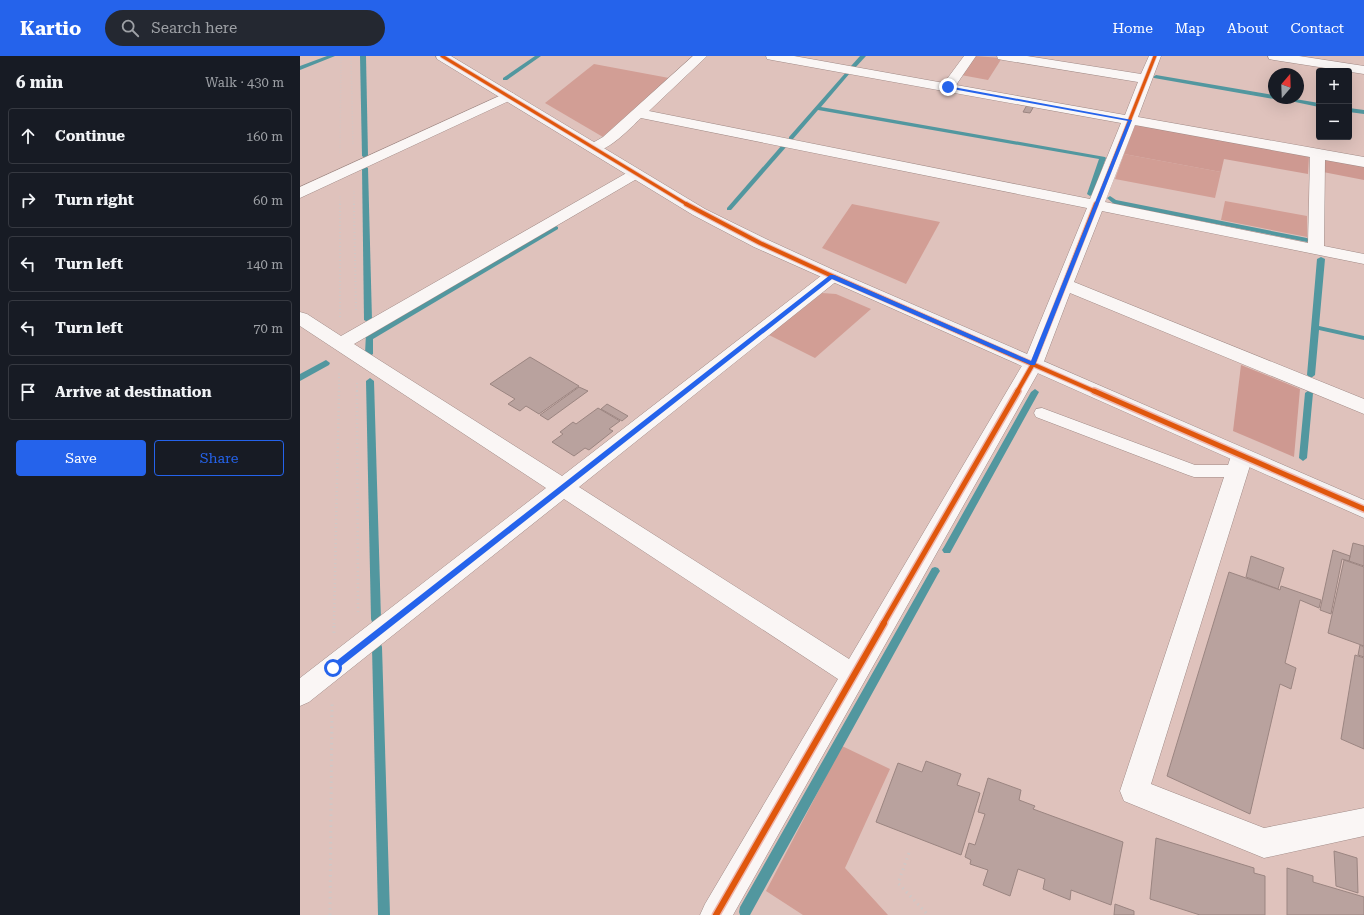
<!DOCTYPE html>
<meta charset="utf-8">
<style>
:root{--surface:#171b24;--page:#242831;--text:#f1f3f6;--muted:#9ea1a6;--line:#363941;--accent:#2563eb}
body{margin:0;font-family:"Roboto Serif",serif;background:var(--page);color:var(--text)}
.controls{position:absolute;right:12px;top:12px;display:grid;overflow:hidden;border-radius:4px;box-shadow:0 4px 16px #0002}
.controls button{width:36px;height:36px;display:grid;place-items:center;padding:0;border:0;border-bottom:1px solid var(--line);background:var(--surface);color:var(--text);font:20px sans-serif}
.compass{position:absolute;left:968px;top:12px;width:36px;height:36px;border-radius:50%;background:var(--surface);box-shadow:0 4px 16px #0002;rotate:19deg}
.stop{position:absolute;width:12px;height:12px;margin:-9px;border:3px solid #2563eb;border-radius:50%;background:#fff}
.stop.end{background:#2563eb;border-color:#fff;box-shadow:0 1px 4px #0008}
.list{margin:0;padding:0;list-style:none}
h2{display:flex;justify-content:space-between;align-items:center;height:52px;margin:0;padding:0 16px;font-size:17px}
h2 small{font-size:13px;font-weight:400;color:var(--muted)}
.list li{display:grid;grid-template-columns:26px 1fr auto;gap:12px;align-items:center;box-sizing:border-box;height:56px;margin:0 8px 8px;padding:0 8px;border:1px solid var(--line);border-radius:4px}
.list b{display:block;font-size:15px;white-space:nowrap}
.list em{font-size:13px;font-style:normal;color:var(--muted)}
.actions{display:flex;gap:8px;padding:12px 16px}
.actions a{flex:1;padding:9px 0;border:1px solid var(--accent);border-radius:4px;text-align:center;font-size:14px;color:var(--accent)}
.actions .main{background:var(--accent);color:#fff}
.icon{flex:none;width:22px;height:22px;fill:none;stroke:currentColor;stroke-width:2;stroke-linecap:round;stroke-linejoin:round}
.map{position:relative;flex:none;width:1064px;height:859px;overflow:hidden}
header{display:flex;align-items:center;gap:24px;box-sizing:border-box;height:56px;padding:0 20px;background:var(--accent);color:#fff}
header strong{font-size:19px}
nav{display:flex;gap:22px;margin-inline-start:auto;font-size:14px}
.search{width:280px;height:36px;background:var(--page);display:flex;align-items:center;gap:10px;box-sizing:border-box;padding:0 14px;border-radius:22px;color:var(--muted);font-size:15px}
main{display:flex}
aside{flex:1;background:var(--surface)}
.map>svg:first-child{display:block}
</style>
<header>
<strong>Kartio</strong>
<div class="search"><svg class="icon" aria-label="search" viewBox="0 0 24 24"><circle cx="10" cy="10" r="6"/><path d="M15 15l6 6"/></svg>Search here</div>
<nav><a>Home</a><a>Map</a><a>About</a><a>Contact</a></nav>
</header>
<main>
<aside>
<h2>6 min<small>Walk · 430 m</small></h2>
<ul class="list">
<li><svg class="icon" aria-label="ahead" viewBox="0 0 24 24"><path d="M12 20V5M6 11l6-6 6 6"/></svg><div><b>Continue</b></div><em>160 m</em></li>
<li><svg class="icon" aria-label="right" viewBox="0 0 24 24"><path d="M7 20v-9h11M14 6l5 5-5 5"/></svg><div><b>Turn right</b></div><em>60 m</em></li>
<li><svg class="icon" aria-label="left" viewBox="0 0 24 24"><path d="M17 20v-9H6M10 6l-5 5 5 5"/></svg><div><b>Turn left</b></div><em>140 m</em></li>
<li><svg class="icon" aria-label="left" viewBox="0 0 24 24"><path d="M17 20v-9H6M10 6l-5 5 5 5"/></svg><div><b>Turn left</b></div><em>70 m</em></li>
<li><svg class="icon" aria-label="arrive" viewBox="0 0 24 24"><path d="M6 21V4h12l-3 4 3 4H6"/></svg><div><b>Arrive at destination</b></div></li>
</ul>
<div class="actions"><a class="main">Save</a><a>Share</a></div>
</aside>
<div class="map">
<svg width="1064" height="859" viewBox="0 0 1064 859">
<rect width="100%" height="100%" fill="#dfc2bc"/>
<g fill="#d29e95">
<polygon points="674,0 702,2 688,24 661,19"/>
<polygon points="294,8 369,22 303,81 245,47"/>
<polygon points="824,98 921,116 915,142 815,123"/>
<polygon points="925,145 1007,160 1007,181 921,164"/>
<polygon points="552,148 640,166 606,228 522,192"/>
<polygon points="522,237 536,238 571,253 515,302 469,279"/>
<polygon points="542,690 590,713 545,812 588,859 503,859 466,835"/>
</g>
<g fill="#ce9991">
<polygon points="843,68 1009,100 1008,118 924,103 921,116 824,98 834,70"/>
<polygon points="1023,103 1064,108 1064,124 1023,116"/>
<polygon points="941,309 1000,333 994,401 933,375"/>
</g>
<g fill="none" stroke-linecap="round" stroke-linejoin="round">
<g fill="#52979f" fill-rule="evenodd">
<polygon points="27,0 35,0 0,14 0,10"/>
<polygon points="60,0 66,0 68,100 65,102 62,100"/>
<polygon points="235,0 241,0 207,24 203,24 203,22"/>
<polygon points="560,0 566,0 555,12 551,12 551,10"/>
<polygon points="548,14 551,16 550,17 521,51 805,101 806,102 793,138 790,140 787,138 799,103 518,54 493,83 489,83 489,81"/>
<polygon points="856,19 974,39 974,42 976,42 974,43 854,22 853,21"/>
<polygon points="976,42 989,42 1019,47 1019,51"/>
<polygon points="1049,52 1064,54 1064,58 1049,56"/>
<polygon points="482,89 487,90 431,154 427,154 427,152"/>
<polygon points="65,110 68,112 72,264 68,266 64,264 62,112"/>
<polygon points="810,140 816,144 1007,182 1010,184 1007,186 814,148 807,142"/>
<polygon points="256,170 258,171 258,173 73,283 73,298 69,301 66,300 65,298 66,277 71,277"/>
<polygon points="1021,201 1025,203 1019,270 1064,280 1064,284 1019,274 1015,319 1011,322 1007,319 1017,203"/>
<polygon points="26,304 30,307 29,309 0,325 0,318"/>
<polygon points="70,322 74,325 81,563 80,566 76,567 72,566 71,563 66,325"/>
<polygon points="735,333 739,336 650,497 644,497 642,494 644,491 731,336"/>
<polygon points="1009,334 1013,337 1007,402 1003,405 999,402 1005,337"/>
<polygon points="635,511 638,512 640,515 638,518 450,859 440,859 439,856 440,851 632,512"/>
<polygon points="77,587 81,588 82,591 90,859 78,859 72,591 73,588"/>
</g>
</g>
<g fill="#b9a29e" stroke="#9b8581">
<polygon points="727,49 734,50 730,57 723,56"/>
<polygon points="230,301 279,330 239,358 226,350 220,355 208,348 215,343 190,328"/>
<polygon points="279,331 288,335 248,364 240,359"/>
<polygon points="307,348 328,360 322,365 301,353"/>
<polygon points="298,352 320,365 309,373 313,375 289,394 285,392 274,400 252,386 263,378 260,376 273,366 276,368"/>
<polygon points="1053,487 1064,490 1064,510 1049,505"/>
<polygon points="1033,494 1050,500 1049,505 1042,503 1031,558 1020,554"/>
<polygon points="951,500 984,512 978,533 946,521"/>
<polygon points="1044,504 1064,511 1064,590 1028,577"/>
<polygon points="929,516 980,534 981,530 1021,544 1019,552 1000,544 985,607 996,612 991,633 980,628 950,758 867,720"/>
<polygon points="1060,589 1064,591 1064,601 1058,599"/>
<polygon points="1055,599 1064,602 1064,693 1041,683"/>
<polygon points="626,705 661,718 657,729 680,737 661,799 576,766 598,707 622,716"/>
<polygon points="688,722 721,734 719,744 735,750 733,753 823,786 811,849 771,834 770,844 743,833 745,823 718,813 710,840 683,829 688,814 670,808 671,804 665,801 669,787 675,789 685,758 678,756"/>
<polygon points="856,782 954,812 954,817 965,820 965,859 900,859 850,843"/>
<polygon points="1034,795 1057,802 1058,837 1036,830"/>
<polygon points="987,812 1013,820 1013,826 1064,841 1064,859 987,859"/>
<polygon points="815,848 834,855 834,859 814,859"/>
</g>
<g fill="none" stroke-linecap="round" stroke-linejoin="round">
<defs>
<polygon id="lane" points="742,352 895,409 938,409 944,411 946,415 944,419 938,421 894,421 888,419 736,361 734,357 736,353"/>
<g id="street">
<path d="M393,0H407L349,55L790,143L821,67L472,4L467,3L466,0H494L644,27L664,0H676L656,29L825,59L838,26L703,4L698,3L697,0H727L841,18L849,0H861L838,61L1064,101V111L1025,104L1024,190L1064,198V208L802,155L774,226L1064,343V358L770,237L743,308L433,859H400L405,848L538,623L264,443L9,646L0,650V622L246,432L0,270V256L7,258L41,280L330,115L335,113L340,115L343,118L340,121L54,288L262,420L526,216L532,215L538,216L541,220L538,224L279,431L549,603L723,308L787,152L341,62C329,73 306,99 289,95L287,92L289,89L303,81ZM835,69L1010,101L1008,187L805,146Z"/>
<polygon points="968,0 999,0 1064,10 1064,18 974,4 969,3"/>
<polygon points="208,36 213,37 215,40 213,43 0,142 0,131"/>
<polygon points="942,392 950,395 953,400 851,728 964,772 1064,752 1064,780 964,802 824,745 820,735 931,400 934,395"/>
</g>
<polygon id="secondary" points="136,0 151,0 405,153 466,183 538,216 1064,444 1064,462 454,191 393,159 137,3"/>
</defs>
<use href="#lane" stroke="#a08a86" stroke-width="1"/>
<use href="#street" stroke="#a08a86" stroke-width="1"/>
<use href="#secondary" stroke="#a08a86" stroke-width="1"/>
<g stroke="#d0c8c6" stroke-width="1.5" stroke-dasharray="0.5 2" stroke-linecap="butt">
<polyline points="51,0 53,90"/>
<polyline points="40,97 41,0"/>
<polyline points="54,135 54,149"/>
<polyline points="40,140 40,149"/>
</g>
<g stroke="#d0c8c6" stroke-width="2" stroke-dasharray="1 2.5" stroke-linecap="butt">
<polyline points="40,148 40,261"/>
<polyline points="54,148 56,254"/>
<polyline points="57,327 57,336"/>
<polyline points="39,336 39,316"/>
</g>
<g stroke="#d0c8c6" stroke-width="2.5" stroke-dasharray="1 3" stroke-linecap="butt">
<polyline points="57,335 58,558"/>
<polyline points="34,568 39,335"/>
</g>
<g stroke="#d0c8c6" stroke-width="3" stroke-dasharray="1.5 4" stroke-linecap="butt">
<polyline points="34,577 34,567"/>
<polyline points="609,797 598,827 628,859"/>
<polyline points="30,859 32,648"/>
</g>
<use href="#lane" fill="#faf6f5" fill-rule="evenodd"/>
<use href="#street" fill="#faf6f5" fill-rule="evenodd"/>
<use href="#secondary" fill="#f5f2f2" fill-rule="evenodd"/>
<defs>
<g id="cycleway-far3">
<polyline points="142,0 388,149"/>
<polyline points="796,149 855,0"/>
</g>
<g id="cycleway-far2">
<polyline points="386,148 460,187 532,220 796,336"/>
<polyline points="717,336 733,308 796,148"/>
</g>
<g id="cycleway-far1">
<polyline points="794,335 1064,453"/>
<polyline points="583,568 718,335"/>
</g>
<polyline id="cycleway" points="416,859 584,567"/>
</defs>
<use href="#cycleway-far3" stroke="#edb7ae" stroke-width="4.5"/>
<use href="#cycleway-far2" stroke="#edb7ae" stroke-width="6"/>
<use href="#cycleway-far1" stroke="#edb7ae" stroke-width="8"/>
<use href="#cycleway" stroke="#edb7ae" stroke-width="9"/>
<use href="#cycleway-far3" stroke="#e0570d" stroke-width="3"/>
<use href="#cycleway-far2" stroke="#e0570d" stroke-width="4"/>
<use href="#cycleway-far1" stroke="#e0570d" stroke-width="5"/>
<use href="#cycleway" stroke="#e0570d" stroke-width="6"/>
</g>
<polygon fill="#2563eb" points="648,30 832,64 735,309 731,309 532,223 36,614 30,614 30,610 530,219 534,219 731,305 828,65 647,32"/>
</svg>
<div class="controls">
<button>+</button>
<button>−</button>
</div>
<svg class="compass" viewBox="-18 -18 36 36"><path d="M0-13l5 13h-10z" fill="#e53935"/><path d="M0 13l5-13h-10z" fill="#9ea1a6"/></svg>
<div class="stop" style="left:33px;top:612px"></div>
<div class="stop end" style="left:648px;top:31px"></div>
</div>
</main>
